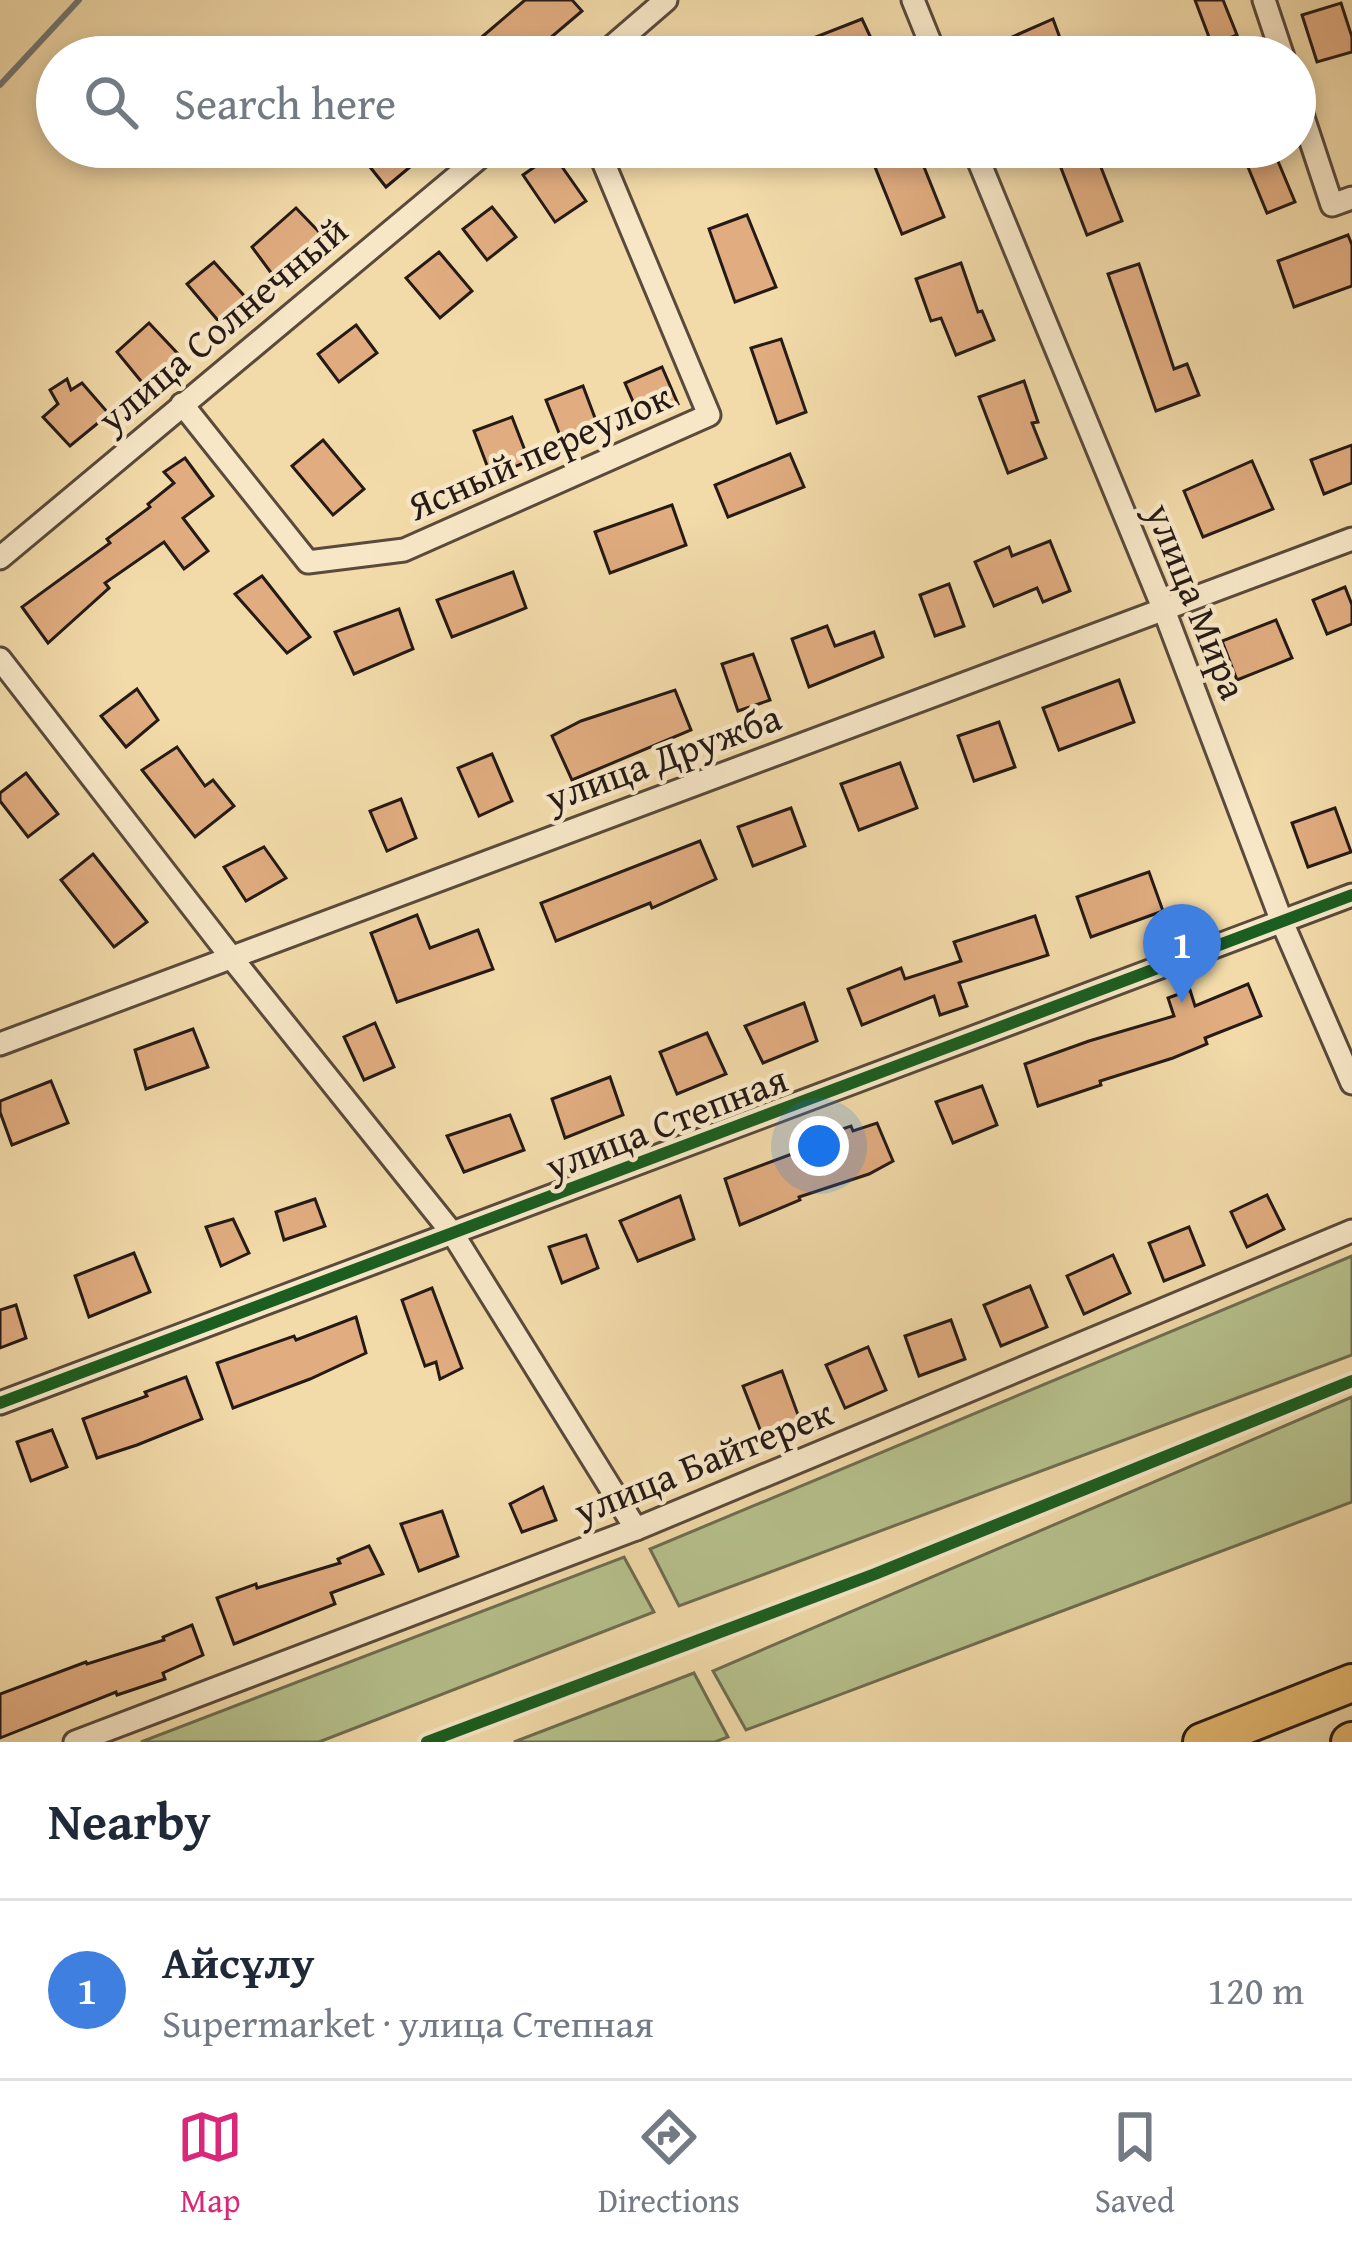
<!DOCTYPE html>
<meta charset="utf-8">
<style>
:root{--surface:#fff;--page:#f6f6f7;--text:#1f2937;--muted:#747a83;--line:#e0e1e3;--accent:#db2777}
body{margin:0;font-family:"Gentium Book Plus",serif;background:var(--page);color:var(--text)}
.you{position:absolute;left:819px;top:1146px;width:42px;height:42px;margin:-30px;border:9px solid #fff;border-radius:50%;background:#1a73e8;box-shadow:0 0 0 18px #1a73e833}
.badge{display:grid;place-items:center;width:78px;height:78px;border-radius:50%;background:var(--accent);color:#fff;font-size:39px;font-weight:700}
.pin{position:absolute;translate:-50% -99px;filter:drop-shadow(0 3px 6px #0008)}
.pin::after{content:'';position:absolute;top:63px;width:42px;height:36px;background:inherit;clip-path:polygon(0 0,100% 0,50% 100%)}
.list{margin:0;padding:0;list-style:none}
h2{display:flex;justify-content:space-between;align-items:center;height:156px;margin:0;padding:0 48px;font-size:51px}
h2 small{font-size:39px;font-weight:400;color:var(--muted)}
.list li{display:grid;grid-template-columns:78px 1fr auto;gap:36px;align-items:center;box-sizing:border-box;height:180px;padding:0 48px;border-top:3px solid var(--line)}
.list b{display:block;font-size:45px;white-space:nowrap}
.list p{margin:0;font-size:39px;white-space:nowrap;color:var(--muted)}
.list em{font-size:39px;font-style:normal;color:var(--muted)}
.icon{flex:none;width:66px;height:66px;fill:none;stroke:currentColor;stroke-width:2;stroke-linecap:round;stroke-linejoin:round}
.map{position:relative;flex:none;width:1352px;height:1742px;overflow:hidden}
.search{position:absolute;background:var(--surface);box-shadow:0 6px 18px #0003;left:36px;right:36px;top:36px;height:132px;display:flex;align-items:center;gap:30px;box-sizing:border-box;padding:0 42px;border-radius:66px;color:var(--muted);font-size:45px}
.sheet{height:336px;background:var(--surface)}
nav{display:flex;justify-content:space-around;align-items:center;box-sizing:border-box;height:168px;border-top:3px solid var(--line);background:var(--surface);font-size:33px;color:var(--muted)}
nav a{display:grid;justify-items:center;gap:6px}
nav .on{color:var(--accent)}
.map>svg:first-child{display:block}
</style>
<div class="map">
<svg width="1352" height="1742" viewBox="0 0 1352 1742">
<rect width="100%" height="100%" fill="#f2daa9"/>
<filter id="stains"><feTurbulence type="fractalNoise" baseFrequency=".00167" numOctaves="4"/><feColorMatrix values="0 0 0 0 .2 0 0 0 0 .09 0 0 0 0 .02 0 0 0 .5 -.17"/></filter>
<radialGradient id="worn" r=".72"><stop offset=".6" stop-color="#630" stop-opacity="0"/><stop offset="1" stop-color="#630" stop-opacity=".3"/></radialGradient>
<g fill="#b6c18c" stroke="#6e6e51" stroke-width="3">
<polygon points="1352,1256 1352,1355 679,1606 650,1549"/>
<polygon points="1352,1397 1352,1502 746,1730 713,1671"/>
<polygon points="624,1557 654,1612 319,1742 141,1742"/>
<polygon points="694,1673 728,1737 715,1742 514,1742"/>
</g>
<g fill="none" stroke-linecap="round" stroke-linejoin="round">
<polyline stroke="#707875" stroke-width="6" points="0,85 79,0"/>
</g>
<g fill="#e0ac80" stroke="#261a16" stroke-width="3">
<polygon points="525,0 572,0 582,11 543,44 545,46 533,57 501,57 483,36"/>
<polygon points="1195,0 1223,0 1237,35 1212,45"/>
<polygon points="1341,3 1352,37 1352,52 1317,62 1302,15"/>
<polygon points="862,19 877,51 863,57 816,57 808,40"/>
<polygon points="1053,19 1067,57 1020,57 1012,37"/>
<polygon points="354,147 434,147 386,187"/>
<polygon points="898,147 916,147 944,217 902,234 871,157"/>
<polygon points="1077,147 1093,147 1122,221 1087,235 1056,155"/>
<polygon points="1262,147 1272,147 1295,202 1267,213 1243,155"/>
<polygon points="553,154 586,201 555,222 523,175"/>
<polygon points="492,207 516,237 487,260 463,229"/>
<polygon points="296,208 322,235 272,274 252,247"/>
<polygon points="747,215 776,287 735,302 709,229"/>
<polygon points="1348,235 1352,245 1352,286 1294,307 1278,261"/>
<polygon points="439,252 472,291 440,318 406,278"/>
<polygon points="214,262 247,299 221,324 187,284"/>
<polygon points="961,263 978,312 982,311 994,340 956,355 941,318 931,321 916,279"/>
<polygon points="1139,264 1174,369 1187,364 1199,395 1156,411 1108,274"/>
<polygon points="149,323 180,356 145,386 117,352"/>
<polygon points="356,325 377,353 339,382 318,354"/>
<polygon points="781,339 806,412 777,423 751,348"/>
<polygon points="662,367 678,404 641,420 625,383"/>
<polygon points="67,379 71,390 82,383 109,414 70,446 43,417 58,404 50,390"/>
<polygon points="1024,381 1038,422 1032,423 1046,458 1008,473 979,397"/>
<polygon points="583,386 601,434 565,448 546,400"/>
<polygon points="512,417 529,461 491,476 474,431"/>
<polygon points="323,440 364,489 333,515 292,466"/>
<polygon points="1352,445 1352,483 1324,494 1311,460"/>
<polygon points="790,454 804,487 728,517 715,485"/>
<polygon points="185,458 213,496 183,518 208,551 184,569 164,542 105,583 109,588 48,643 22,607 110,543 107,539 150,507 148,504 174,483 164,472"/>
<polygon points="1252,461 1273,509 1203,537 1184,491"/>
<polygon points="672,505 686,545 610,573 595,532"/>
<polygon points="1050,541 1070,591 1043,602 1037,588 994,606 975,562 1009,547 1012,556"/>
<polygon points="513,572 526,608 452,637 437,600"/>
<polygon points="262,576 310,637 287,653 235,594"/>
<polygon points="949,584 964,626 935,636 920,595"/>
<polygon points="1345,587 1352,605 1352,624 1327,634 1313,600"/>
<polygon points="399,609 413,649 354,674 335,632"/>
<polygon points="1276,620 1292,658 1237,680 1222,641"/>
<polygon points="827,626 835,646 874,632 883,657 809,687 792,639"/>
<polygon points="753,654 770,700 738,711 722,664"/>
<polygon points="1119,680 1134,722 1059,750 1043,708"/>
<polygon points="137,689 158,720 126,747 101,716"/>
<polygon points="675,690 691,730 572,780 552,736 581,721"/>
<polygon points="999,722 1015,767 974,781 958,736"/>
<polygon points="177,747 205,786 213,780 234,806 195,837 142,770"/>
<polygon points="492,754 512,801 479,816 458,768"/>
<polygon points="900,763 917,808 859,830 841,784"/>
<polygon points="26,773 58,814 28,837 0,801 0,793"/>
<polygon points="401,799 416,838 387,851 370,811"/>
<polygon points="791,808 805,846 753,866 738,827"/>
<polygon points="1335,808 1351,852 1308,867 1292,823"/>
<polygon points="700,841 716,879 652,908 650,903 556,941 541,903"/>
<polygon points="264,847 286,878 246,901 224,867"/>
<polygon points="93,854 147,922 114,947 61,880"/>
<polygon points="1149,872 1163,911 1091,937 1077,897"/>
<polygon points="417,915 430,948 478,930 493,969 397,1002 371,933"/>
<polygon points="1035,916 1048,955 959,983 967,1006 940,1015 934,996 862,1025 848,989 901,968 905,979 961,961 954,942"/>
<polygon points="1248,984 1261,1016 1205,1038 1207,1044 1173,1058 1100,1081 1101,1085 1038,1106 1025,1064 1089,1041 1174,1016 1168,998 1190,990 1195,1006"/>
<polygon points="804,1003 817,1041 763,1063 745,1026"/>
<polygon points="375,1023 394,1067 364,1080 344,1037"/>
<polygon points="193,1029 208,1067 146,1089 135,1050"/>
<polygon points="707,1033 726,1074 677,1094 660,1052"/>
<polygon points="610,1077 623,1115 565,1138 552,1099"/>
<polygon points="51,1081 68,1123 12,1145 0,1112 0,1101"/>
<polygon points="982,1086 997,1125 953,1143 936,1102"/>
<polygon points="510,1115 524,1150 464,1172 447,1136"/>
<polygon points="877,1123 893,1161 869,1174 799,1197 800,1200 740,1225 725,1179 808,1148 806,1141 851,1126 853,1131"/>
<polygon points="1267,1195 1284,1229 1247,1247 1231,1212"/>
<polygon points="680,1196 694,1239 638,1261 620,1221"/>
<polygon points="315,1199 325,1226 284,1240 276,1212"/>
<polygon points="233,1219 249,1253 221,1266 206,1227"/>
<polygon points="1189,1227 1204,1265 1164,1281 1149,1243"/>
<polygon points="586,1235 598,1268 562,1283 549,1247"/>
<polygon points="134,1253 150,1292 89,1317 75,1276"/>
<polygon points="1113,1255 1130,1293 1084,1314 1067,1276"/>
<polygon points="1030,1286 1047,1327 1001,1346 984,1305"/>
<polygon points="432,1288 462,1368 440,1379 436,1362 425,1366 402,1300"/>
<polygon points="16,1305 26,1338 0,1348 0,1310"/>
<polygon points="356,1317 366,1353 310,1379 233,1408 217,1363 294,1336 296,1340"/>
<polygon points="951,1320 965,1359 919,1376 905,1336"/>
<polygon points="868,1347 886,1390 845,1408 826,1365"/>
<polygon points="782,1371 801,1423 763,1437 743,1386"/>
<polygon points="186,1377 202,1419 137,1445 97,1458 83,1419 147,1396 145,1392"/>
<polygon points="52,1430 67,1467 31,1481 17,1442"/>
<polygon points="543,1487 556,1520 522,1532 510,1504"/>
<polygon points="442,1511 458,1556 419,1571 401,1524"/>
<polygon points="369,1546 383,1574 331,1593 335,1604 234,1644 217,1598 256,1584 257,1588 340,1563 338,1559"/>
<polygon points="192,1625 203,1655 163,1673 165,1679 117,1695 116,1692 0,1738 0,1694 86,1662 87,1664 164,1640 163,1637"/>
</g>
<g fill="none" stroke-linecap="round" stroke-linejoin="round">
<defs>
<g id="street">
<polyline points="913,0 936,57"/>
<polyline points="1264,0 1283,57"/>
<polyline points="600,57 666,0"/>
<polyline points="1295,93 1332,205 1352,198"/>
<polyline points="973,147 1164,610 1282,922 1352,1083"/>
<polyline points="182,404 308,562 404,550 709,415 597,147"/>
<polyline points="0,558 492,147"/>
<polyline points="0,659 231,957 453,1234 636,1529"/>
<polyline points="0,1044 1352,539"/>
<polyline points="0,1403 1352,895"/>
<polyline points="75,1742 636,1529 1352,1231"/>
</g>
<g id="primary">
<polyline points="1202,1742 1352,1683"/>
<polyline points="1350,1742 1352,1741"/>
</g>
</defs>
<use href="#street" stroke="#594a3b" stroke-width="27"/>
<use href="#primary" stroke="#261a16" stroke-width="42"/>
<use href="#street" stroke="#f7e7c7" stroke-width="21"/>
<use href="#primary" stroke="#e9bd74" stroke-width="36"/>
<defs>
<g id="cycleway">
<polyline points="0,1403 1352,895"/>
<polyline points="427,1742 875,1574 1352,1381"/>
</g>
</defs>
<use href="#cycleway" stroke="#f7e7c7" stroke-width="20"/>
<use href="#cycleway" stroke="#1b5e20" stroke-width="12"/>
</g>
<g text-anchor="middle" stroke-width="9" stroke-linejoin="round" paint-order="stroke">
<g font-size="39" fill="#261a16" stroke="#f7e7c7">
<text transform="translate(222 324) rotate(-40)" y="14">улица Солнечный</text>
<text transform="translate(539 451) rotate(-24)" y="14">Ясный переулок</text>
<text transform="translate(1197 601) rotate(68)" y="14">улица Мира</text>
<text transform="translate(663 757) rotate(-20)" y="14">улица Дружба</text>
<text transform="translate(666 1122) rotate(-21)" y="14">улица Степная</text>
<text transform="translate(703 1461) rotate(-22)" y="14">улица Байтерек</text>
</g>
</g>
<rect width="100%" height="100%" filter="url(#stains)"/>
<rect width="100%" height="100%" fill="url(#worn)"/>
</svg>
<div class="you"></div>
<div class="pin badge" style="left:1182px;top:1003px;background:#3f7fe0">1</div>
<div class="search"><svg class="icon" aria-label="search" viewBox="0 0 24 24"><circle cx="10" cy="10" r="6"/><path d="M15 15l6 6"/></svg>Search here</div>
</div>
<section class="sheet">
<h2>Nearby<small></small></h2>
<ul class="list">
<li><span class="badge" style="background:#3f7fe0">1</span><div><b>Айсұлу</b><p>Supermarket · улица Степная</p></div><em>120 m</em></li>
</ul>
</section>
<nav>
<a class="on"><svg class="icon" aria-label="map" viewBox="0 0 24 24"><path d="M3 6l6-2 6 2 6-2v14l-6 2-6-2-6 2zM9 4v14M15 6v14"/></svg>Map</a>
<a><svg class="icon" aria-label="directions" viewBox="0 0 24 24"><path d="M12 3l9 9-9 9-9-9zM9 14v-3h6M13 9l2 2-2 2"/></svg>Directions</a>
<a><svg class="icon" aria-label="saved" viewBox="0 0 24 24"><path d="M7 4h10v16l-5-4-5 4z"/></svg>Saved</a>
</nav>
